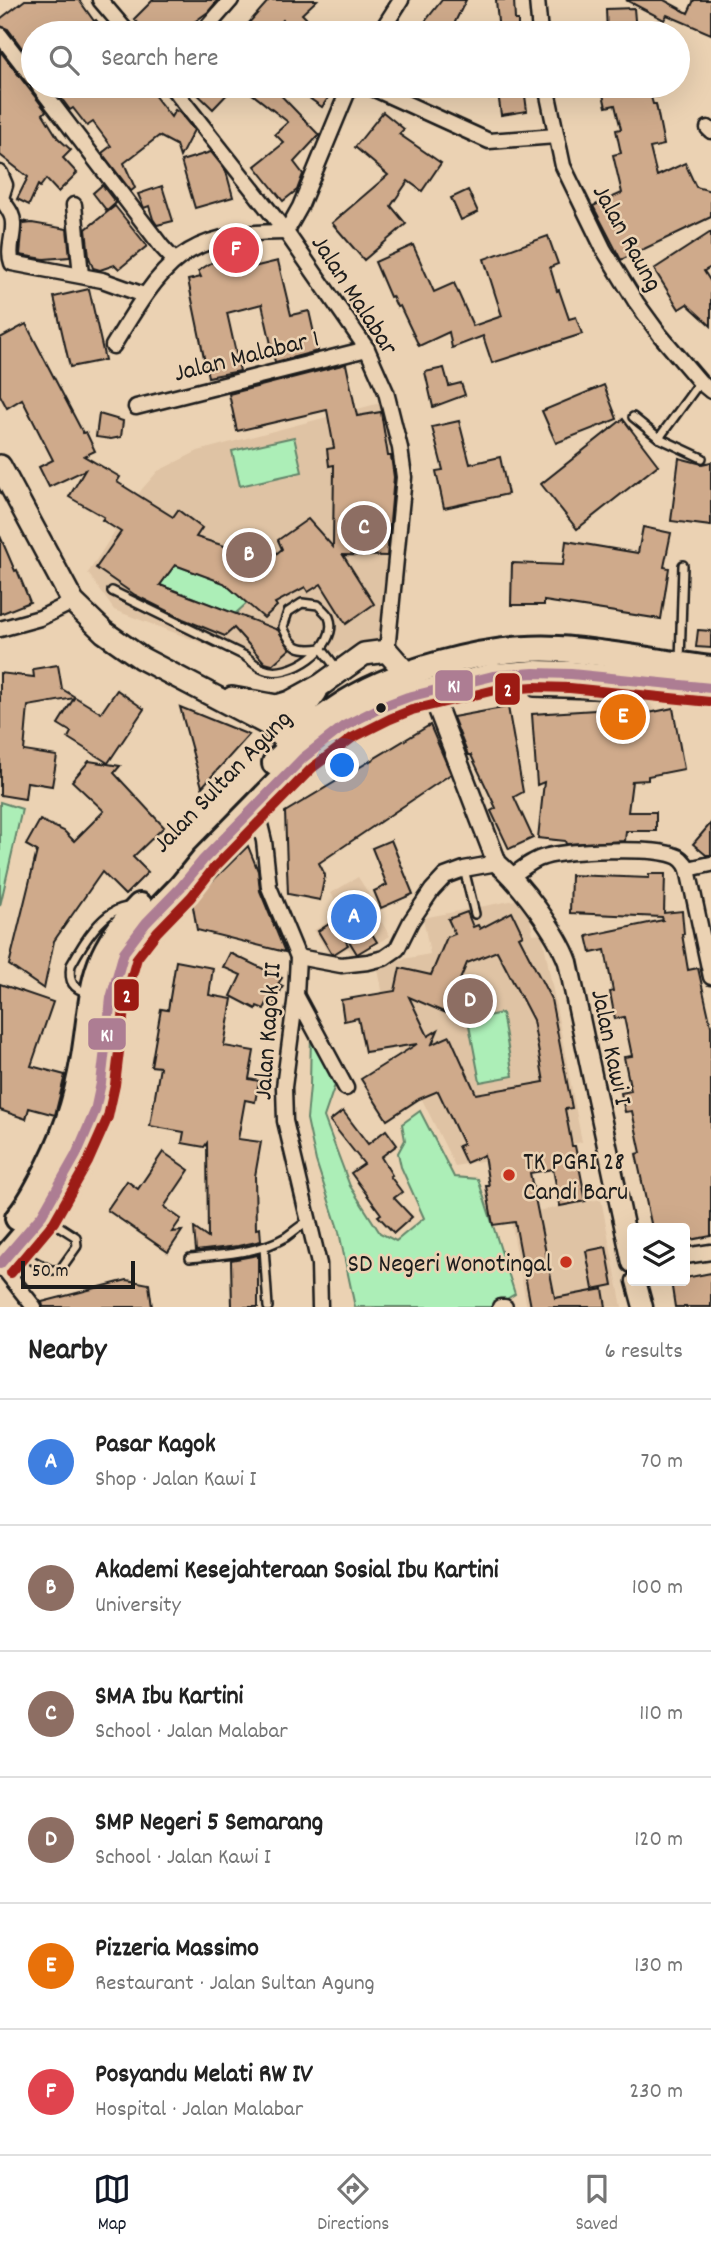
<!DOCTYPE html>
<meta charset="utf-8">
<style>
:root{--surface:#fff;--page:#f6f6f6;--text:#222;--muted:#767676;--line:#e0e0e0;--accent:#111827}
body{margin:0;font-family:Dekko,sans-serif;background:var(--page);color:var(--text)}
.controls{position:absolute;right:21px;bottom:21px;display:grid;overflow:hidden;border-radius:7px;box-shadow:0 7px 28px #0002}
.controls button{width:63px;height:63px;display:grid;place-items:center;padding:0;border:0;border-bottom:2px solid var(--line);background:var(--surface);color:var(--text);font:35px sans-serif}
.scale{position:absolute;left:21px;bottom:18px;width:114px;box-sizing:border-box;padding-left:7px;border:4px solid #1c1c1c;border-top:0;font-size:19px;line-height:24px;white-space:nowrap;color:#1c1c1c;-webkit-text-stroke:5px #ebd2b3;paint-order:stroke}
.you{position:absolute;left:343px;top:766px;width:24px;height:24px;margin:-18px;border:5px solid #fff;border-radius:50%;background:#1a73e8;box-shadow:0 0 0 10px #1a73e833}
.badge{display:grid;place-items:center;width:46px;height:46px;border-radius:50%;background:var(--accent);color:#fff;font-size:23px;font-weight:700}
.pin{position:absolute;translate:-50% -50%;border:4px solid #fff;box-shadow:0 2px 7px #0006}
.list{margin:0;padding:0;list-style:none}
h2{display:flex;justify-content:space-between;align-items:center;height:91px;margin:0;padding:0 28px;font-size:30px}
h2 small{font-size:23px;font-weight:400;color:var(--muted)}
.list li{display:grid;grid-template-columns:46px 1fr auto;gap:21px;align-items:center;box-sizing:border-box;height:126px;padding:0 28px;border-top:2px solid var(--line)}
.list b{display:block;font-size:26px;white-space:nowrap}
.list p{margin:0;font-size:23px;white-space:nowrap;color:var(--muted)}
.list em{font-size:23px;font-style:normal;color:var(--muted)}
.icon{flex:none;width:38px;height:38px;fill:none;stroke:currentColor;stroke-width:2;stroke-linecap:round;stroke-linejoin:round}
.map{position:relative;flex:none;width:711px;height:1307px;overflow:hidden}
.search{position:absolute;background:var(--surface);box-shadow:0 7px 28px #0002;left:21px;right:21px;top:21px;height:77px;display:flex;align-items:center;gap:18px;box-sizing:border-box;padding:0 24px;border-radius:38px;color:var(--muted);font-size:26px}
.sheet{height:847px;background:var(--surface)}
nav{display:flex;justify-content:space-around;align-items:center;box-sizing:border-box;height:98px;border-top:2px solid var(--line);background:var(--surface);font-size:19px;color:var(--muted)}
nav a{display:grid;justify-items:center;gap:4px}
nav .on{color:var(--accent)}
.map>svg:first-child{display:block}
</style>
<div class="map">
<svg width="711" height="1307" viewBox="0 0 711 1307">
<rect width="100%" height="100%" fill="#ebd2b3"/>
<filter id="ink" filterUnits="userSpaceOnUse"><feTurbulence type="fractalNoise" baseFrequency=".0143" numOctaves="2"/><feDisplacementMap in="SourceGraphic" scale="14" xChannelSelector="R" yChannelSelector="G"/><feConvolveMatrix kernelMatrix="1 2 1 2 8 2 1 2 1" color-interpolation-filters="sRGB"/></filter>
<g filter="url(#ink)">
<g fill="#dfc3a4">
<polygon points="384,402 401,481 385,638 277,671 114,610 88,573 142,489 158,471 198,451"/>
<polygon points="358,877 369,894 366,896 390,936 354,957 348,948 331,958 314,930 331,920 328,914 339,908 331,893"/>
<polygon points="526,898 533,934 542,933 582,1142 455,1166 391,1037 377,964 430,954 423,918"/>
<polygon points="601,1199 622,1307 527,1307 510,1216"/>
</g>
<g fill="#aceeb7" stroke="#64856a" stroke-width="2">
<polygon points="294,437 302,472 240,486 232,451"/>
<polygon points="175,565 224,583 247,603 235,614 160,585"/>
<polygon points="0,802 22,809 0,906"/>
<polygon points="502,1013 513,1076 480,1082 468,1020"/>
<polygon points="311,1032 337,1079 324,1117 350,1186 380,1233 396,1241 424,1218 401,1167 398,1153 405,1140 402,1124 420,1111 454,1177 478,1179 515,1294 493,1307 355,1307 339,1232 316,1161 307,1119 310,1086"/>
</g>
<g fill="#cfaa8b" stroke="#1c1c1c" stroke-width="2" fill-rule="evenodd">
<polygon points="25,0 79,0 94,21 96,20 107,33 33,33 33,63 8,29 0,26 0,19"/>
<polygon points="153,0 218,0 208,12 179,33 148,33 134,19"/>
<polygon points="269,0 317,0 302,14 321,33 296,33 283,20 271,33 240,33"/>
<polygon points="442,0 466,0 455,22 468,33 416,33"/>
<polygon points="496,0 514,0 515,20 518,20 518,33 499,33"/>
<polygon points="626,0 664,0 688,13 694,0 711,0 711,34 667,15 664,20"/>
<polygon points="634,8 636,33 607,33 606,9"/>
<polygon points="0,51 46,111 43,114 58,138 71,150 63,158 77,173 58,192 46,179 40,187 38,185 29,205 17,199 28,177 0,155"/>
<polygon points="64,86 81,86 85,91 92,86 147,86 171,117 175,110 180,113 194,130 180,157 176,145 159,136 124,163 135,188 131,191 102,153 111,146 93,122 87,126 73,108 70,110 56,91"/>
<polygon points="189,86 235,86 213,109"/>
<polygon points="242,86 272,86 319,135 294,162 303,174 297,190 283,201 255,166 284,143 275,134 288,122"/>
<polygon points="292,86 336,86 322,107"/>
<polygon points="609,86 648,86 653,104 656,104 664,145 650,148 657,176 685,163 696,187 711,191 711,217 621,260 593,206 622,193 613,155 621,153 616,130 621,129 615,105 606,107 602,90 609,89"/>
<polygon points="524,88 527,111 501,115 498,92"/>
<polygon points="383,112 404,129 399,134 441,163 422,191 408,181 391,206 406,224 364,260 332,223 388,175 355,147"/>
<polygon points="211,152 226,171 233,197 195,208 181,161"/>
<polygon points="102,185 116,203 107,211 93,193"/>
<polygon points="162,186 173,221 157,225 153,219 149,206 144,208 138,194"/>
<polygon points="468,190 478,212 461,220 451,198"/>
<polygon points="115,206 147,246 119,269 115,265 100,270 93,268 89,257 86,229"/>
<polygon points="23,221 27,222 24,224 32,223 67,229 70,257 44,259 20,255"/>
<polygon points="711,232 711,267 704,271 711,282 711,326 687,304 679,309 654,269"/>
<polygon points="548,236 558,264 550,267 557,291 559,290 569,319 576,317 582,334 492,363 483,336 452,348 449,332 419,346 400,306 397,307 392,296 390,297 375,262 413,245 434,292 454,283 473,326 502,316 484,259"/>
<polygon points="239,245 244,266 252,264 253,267 278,261 291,315 309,311 318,351 275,362 262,304 227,313 240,371 208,377 188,280 201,277 198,271 219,258 217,250"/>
<polygon points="89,289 105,360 70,367 54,297"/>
<polygon points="26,324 83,433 86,432 95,451 84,456 120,477 117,482 173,517 178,510 202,528 196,537 234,549 256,571 282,549 278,540 308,519 333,547 334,465 329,466 327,449 334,448 327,410 237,431 229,394 346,364 357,416 381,412 388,456 391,456 394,477 387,556 343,555 374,604 346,624 321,584 308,592 305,587 275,603 277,606 264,618 224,583 175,565 160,585 278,630 290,649 272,665 265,663 234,628 225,636 183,619 135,595 96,568 121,532 102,520 104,517 69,497 85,470 49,487 39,467 53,460 22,399 7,408 0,395 0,338"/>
<polygon points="444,368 449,386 461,383 465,395 433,407 425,372"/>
<polygon points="604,385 617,419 556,443 542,411"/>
<polygon points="99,414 123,421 121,437 111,439 96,437"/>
<polygon points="623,419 658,465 577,529 541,484"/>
<polygon points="459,421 470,464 500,457 508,494 444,508 436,471 443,470 432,427"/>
<polygon points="679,458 702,464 711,462 711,526 671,521"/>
<polygon points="643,527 671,533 664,567 669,568 661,619 544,601 544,605 511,605 512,563 563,565 566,541 638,553"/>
<polygon points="0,536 15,571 17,570 30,602 0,614"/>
<polygon points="698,630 711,631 711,648 696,647"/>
<polygon points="58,665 62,689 101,713 117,690 144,709 108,763 68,738 71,732 58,724 74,698 28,706 24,751 57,756 52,786 27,782 25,799 0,795 0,673 34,677 33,669"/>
<polygon points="180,707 249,735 202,787"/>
<polygon points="508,707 523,792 514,797 533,838 509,849 491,811 496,808 471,755 468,755 453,717"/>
<polygon points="644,707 644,714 673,708 684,769 648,776 648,780 632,781 628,812 656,812 656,831 626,831 625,841 566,844 565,841 538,838 544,782 537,785 532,714"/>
<polygon points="430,725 451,774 319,863 325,875 320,900 288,894 285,812"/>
<polygon points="89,761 120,766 114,773 164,827 133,857 148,872 125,895 102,872 54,941 44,989 9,965 37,851 26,845 40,820 64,831 74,841 104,811 72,781"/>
<polygon points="711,823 711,855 706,855 693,844"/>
<polygon points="391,840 413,894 381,908 374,891 387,885 372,848"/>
<polygon points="248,846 258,871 260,891 285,952 197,930 192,901"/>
<polygon points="649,874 665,874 664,913 682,911 684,934 682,934 688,970 698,968 711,1026 711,1236 685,1241 685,1228 652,1228 636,1154 641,1153 632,1111 625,1112 621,1093 631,1091 624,1057 632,1056 624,1017 615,1019 610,992 613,991 605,950 591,953 587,936 663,920 662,917 570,913 571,875 649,878"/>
<path d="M467,912L473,927L478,925L480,929L512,912L523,935L519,937L551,999L572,1108L565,1109L572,1146H575L586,1201L560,1206L553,1169L530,1173L555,1298L603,1289L606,1307H531L515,1222L493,1225L486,1186H489L484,1155L466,1163L458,1146L463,1144L438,1091L419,1099L387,1120L361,1079L417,1044L365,1052L358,1018L344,1021L341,1000L395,991L400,968L431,975L447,937L455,934L448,919ZM497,951L533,1020L544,1082L476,1094L450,1036L432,1044L438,1030L428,1036L409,997L446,1013L467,963Z"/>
<polygon points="334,921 348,945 334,954 331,953 318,931"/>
<polygon points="366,924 377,942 357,954 346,936"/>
<polygon points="230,953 282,978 278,984 283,986 273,1006 267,1003 264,1009 257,1006 256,1009 231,996 241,975 223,967"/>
<polygon points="176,961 213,968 209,995 232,999 224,1046 254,1051 249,1079 259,1081 255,1102 245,1100 238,1139 261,1142 255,1176 256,1229 260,1228 261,1241 238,1246 196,1251 194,1228 208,1238 207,1143 204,1147 182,1143 184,1132 150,1126 160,1067 151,1066 161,1009 168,1010"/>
<polygon points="0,984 53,1002 31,1066 65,1075 55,1115 29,1108 26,1119 0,1110"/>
<polygon points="343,1111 368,1144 386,1130 397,1145 381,1157 392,1175 390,1176 402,1192 394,1198 412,1217 394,1233 378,1216 381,1214 351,1173 364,1164 330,1121"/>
<polygon points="163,1152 189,1170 164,1207 181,1219 172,1232 182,1231 168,1252 107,1210 127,1181 138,1189"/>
<polygon points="606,1247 613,1285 593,1289 586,1251"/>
<polygon points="258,1255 258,1307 232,1307 231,1260"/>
<polygon points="711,1273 711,1307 675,1307 671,1281 685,1281 685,1278"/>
<polygon points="127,1280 149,1284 152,1307 43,1307 42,1302"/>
</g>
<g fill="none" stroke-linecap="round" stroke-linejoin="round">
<defs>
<g id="service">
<polyline points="700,382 659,438 702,458"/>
<polyline points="633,417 659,438"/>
<path d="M112,591L245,656C250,660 256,666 263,669C288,681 341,646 329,617C327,613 321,608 318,605L302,603L288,612L283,627C292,648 299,651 321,648"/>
<polyline points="321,648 338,670"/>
<polyline points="680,661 683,565"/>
<polyline points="534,677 534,692 621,695 622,683"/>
<polyline points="464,869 475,914"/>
<path d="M89,993C73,989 68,982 71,965C82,945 103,908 129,907"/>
<polyline points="264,1247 268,1307"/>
<polyline points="16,1252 51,1270 60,1270 77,1246 76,1237 45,1217"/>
<path d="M190,1258C222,1254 257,1254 286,1237C293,1232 300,1226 308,1221"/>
</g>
<g id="minor">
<polyline points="100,0 128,33"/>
<polyline points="537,0 540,33"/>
<polyline points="202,33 231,0"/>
<polyline points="380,33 401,0"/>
<polyline points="0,35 33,78"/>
<polyline points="39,86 162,247 174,260"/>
<polyline points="171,86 286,232 367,349 386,392 400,448 404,477 387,651"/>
<polyline points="368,86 489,141 556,136"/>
<polyline points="546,86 563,166 604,250 636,302 660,335 700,382 711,391"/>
<polyline points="708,128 711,131"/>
<path d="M0,173L5,185L1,198C5,206 13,212 13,223C14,236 7,250 12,263L102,280L144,295"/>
<polyline points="74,205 81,275"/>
<polyline points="286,232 300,207 350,86"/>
<path d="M113,346C164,262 182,232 286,232"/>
<polyline points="136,407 367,349"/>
<polyline points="0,629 40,618 73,602"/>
<polyline points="258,803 257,812 264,841 269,887 298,957 296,995 284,1087 285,1121 319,1264 320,1307"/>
<polyline points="688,869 711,977"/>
<path d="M512,876C522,869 532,860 544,857C568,850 651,847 673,855C681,857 685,862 688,869L711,864"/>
<polyline points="298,957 341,965 368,962 384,958 397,949 411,921 432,890 445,876 464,869 497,863"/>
<polyline points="296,995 346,1088"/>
<polyline points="685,1256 711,1252"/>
<polyline points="0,1264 34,1307"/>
<polyline points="500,1307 505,1307"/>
</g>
<g id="tertiary">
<path d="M431,691L497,863C521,884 557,932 568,962L632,1263"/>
<polyline points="636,1281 643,1307"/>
</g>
<g id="secondary">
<polyline points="0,466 73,602 104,632 141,658 269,725 303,758"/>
<polyline points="232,698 277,706 290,702 321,685 364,654 387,651 407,674"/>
<polyline points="292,746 297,718 316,692"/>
</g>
<g id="trunk">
<path d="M275,763C294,744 313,725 335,710C390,671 491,645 558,649C609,652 660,663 711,669"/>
<path d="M18,1218C28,1207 34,1195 41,1182C64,1140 76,1104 84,1057C95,990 88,959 140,906"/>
<polyline points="0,1264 42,1215 76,1155 95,1111 101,1083 111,998 124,952 146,923 181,887 203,860 303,758 344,726 384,706 408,697 493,676 534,673 571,674 711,688"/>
</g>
</defs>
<use href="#service" stroke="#1c1c1c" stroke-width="12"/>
<use href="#minor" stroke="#1c1c1c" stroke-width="19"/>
<use href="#tertiary" stroke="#1c1c1c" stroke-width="23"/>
<use href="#secondary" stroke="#1c1c1c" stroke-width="26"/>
<use href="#trunk" stroke="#1c1c1c" stroke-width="30"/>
<use href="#service" stroke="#ebd2b3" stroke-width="7"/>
<use href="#minor" stroke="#ebd2b3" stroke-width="14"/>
<use href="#tertiary" stroke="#ebd2b3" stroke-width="18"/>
<use href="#secondary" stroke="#ebd2b3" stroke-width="21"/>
<use href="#trunk" stroke="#ebd2b3" stroke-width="24"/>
<defs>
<polyline id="bus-1" points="0,1264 42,1215 76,1155 95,1111 101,1083 111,998 124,952 146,923 181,887 203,860 303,758 344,726 384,706 408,697 493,676 534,673 571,674 711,688"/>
<polyline id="bus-2" points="11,1273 54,1222 88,1162 108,1117 115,1085 125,1001 137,958 157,932 191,897 213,869 312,768 352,738 390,719 412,710 495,690 534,687 570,688 710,702"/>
</defs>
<use href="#bus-1" stroke="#ebd2b3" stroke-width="16"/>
<use href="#bus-2" stroke="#ebd2b3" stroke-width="16"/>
<use href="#bus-1" stroke="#ad7d93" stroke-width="10"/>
<use href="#bus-2" stroke="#9c1a13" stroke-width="10"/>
</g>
</g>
<circle fill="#1c1c1c" stroke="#ebd2b3" stroke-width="2.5" cx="381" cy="708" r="6"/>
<g fill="#c8321e" stroke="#ebd2b3" stroke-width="2.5">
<circle cx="509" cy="1175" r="7"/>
<circle cx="566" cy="1262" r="7"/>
</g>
<g text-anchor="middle" stroke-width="5" stroke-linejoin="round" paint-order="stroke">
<g font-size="26" fill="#1c1c1c" stroke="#ebd2b3">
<text transform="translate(629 237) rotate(61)" y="9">Jalan Raung</text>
<text transform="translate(356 294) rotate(57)" y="9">Jalan Malabar</text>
<text transform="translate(246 354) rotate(-14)" y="9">Jalan Malabar 1</text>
<text transform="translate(221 780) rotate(-46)" y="9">Jalan Sultan Agung</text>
<text transform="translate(266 1031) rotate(-86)" y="9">Jalan Kagok II</text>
<text transform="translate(613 1047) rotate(78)" y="9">Jalan Kawi I</text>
</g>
<g font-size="26" fill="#1c1c1c" stroke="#ebd2b3" text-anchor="start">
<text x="523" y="1169">TK PGRI 28<tspan x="523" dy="30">Candi Baru</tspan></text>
<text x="552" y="1271" text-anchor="end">SD Negeri Wonotingal</text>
</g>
</g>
<g stroke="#ebd2b3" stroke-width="2.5">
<rect x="434" y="669" width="40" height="33" rx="7" fill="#ad7d93"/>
<rect x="494" y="672" width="27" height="34" rx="7" fill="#9c1a13"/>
<rect x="113" y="978" width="27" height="34" rx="7" fill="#9c1a13"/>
<rect x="87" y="1017" width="40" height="34" rx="7" fill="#ad7d93"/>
</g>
<g font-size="19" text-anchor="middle" font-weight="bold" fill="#fff">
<text x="454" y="692">K1</text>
<text x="508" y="696">2</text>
<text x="127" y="1002">2</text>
<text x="107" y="1041">K1</text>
</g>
</svg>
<div class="controls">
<button><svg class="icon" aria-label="layers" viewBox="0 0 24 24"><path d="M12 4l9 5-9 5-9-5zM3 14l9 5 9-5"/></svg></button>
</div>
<div class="scale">50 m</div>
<div class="you"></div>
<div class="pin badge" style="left:354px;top:917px;background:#3f7fe0">A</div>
<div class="pin badge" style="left:249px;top:555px;background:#8d6e63">B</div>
<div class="pin badge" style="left:364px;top:528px;background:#8d6e63">C</div>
<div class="pin badge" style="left:470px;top:1001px;background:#8d6e63">D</div>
<div class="pin badge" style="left:623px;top:717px;background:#e8710a">E</div>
<div class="pin badge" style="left:236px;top:250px;background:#e0444e">F</div>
<div class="search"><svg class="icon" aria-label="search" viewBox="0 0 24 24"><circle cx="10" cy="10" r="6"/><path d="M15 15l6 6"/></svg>Search here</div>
</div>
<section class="sheet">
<h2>Nearby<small>6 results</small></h2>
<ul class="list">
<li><span class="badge" style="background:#3f7fe0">A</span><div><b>Pasar Kagok</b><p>Shop · Jalan Kawi I</p></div><em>70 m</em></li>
<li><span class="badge" style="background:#8d6e63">B</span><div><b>Akademi Kesejahteraan Sosial Ibu Kartini</b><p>University</p></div><em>100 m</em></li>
<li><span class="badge" style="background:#8d6e63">C</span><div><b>SMA Ibu Kartini</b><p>School · Jalan Malabar</p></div><em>110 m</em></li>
<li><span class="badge" style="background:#8d6e63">D</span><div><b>SMP Negeri 5 Semarang</b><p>School · Jalan Kawi I</p></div><em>120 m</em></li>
<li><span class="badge" style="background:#e8710a">E</span><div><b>Pizzeria Massimo</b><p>Restaurant · Jalan Sultan Agung</p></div><em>130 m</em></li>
<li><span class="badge" style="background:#e0444e">F</span><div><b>Posyandu Melati RW IV</b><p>Hospital · Jalan Malabar</p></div><em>230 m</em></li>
</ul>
</section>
<nav>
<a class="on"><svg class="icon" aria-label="map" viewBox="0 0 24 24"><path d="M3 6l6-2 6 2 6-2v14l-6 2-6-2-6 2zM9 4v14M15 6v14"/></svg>Map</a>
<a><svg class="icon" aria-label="directions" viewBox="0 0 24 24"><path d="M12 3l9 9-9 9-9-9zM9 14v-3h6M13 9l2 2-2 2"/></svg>Directions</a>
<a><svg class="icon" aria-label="saved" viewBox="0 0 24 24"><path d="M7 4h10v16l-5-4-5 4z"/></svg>Saved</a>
</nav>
